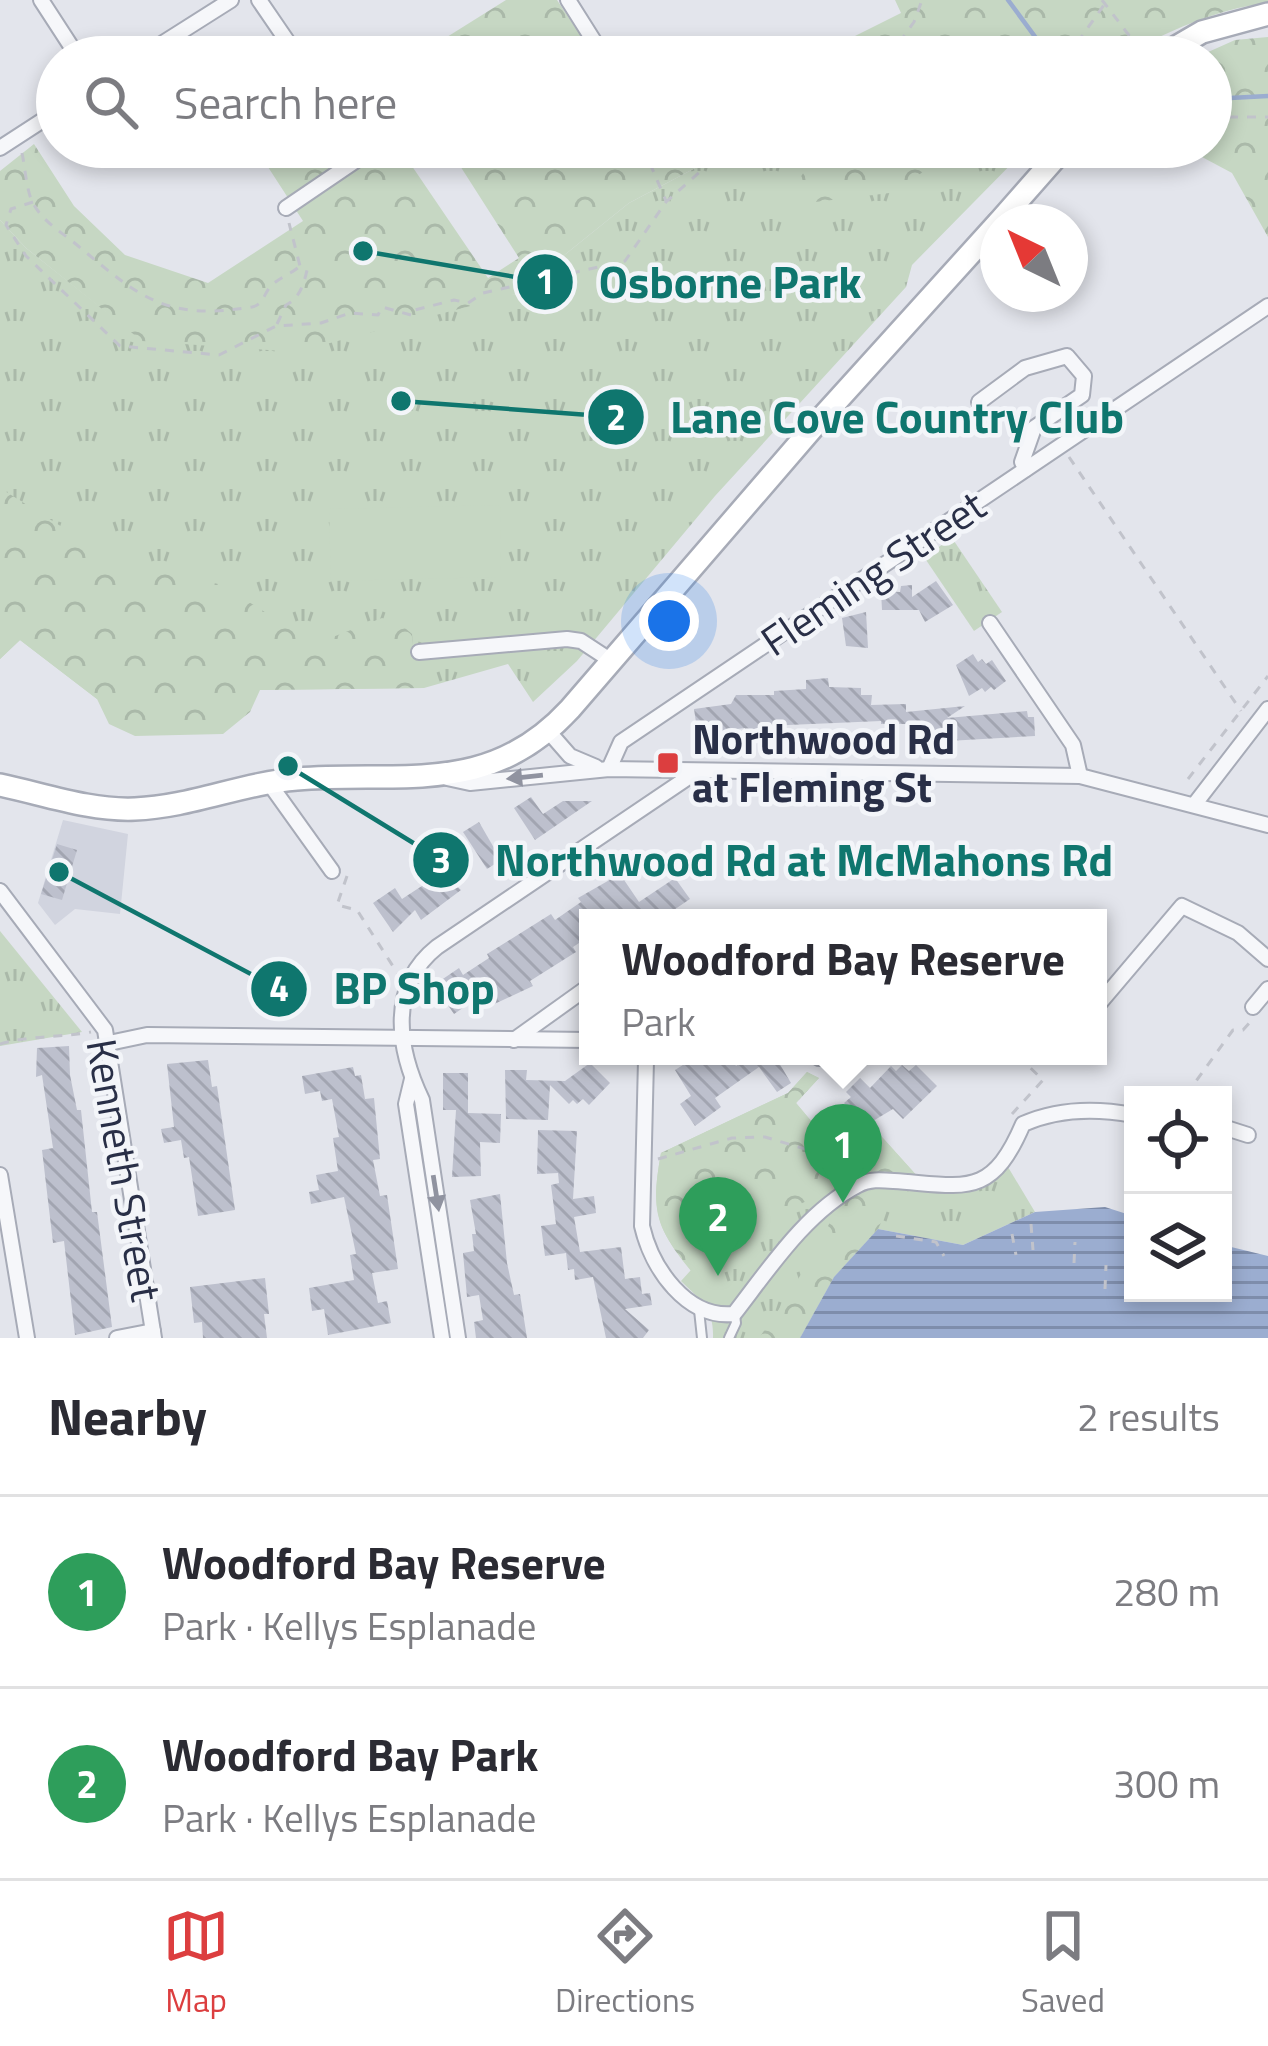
<!DOCTYPE html>
<meta charset="utf-8">
<style>
:root{--surface:#fff;--page:#f2f2f3;--text:#2b2b33;--muted:#7c7c81;--line:#e1e1e2;--accent:#dc3e3f}
body{margin:0;font-family:"Titillium Web",sans-serif;background:var(--page);color:var(--text)}
.controls{position:absolute;right:36px;bottom:36px;display:grid;overflow:hidden;border-radius:0px;box-shadow:0 6px 18px #0003}
.controls button{width:108px;height:108px;display:grid;place-items:center;padding:0;border:0;border-bottom:3px solid var(--line);background:var(--surface);color:var(--text);font:60px sans-serif}
.compass{position:absolute;left:980px;top:204px;width:108px;height:108px;border-radius:50%;background:var(--surface);box-shadow:0 6px 18px #0003;rotate:317deg}
.you{position:absolute;left:669px;top:621px;width:42px;height:42px;margin:-30px;border:9px solid #fff;border-radius:50%;background:#1a73e8;box-shadow:0 0 0 18px #1a73e833}
.badge{display:grid;place-items:center;width:78px;height:78px;border-radius:50%;background:var(--accent);color:#fff;font-size:39px;font-weight:700}
.pin{position:absolute;translate:-50% -99px;filter:drop-shadow(0 3px 6px #0008)}
.pin::after{content:'';position:absolute;top:63px;width:42px;height:36px;background:inherit;clip-path:polygon(0 0,100% 0,50% 100%)}
.popup{position:absolute;left:579px;top:909px;width:528px;height:156px;box-sizing:border-box;display:grid;place-content:center;border-radius:0px;background:var(--surface);filter:drop-shadow(0 3px 9px #0005);font-size:39px;white-space:nowrap;color:var(--muted)}
.popup b{font-size:45px;color:var(--text)}
.popup::after{content:'';position:absolute;left:50%;top:100%;margin-left:-24px;border:24px solid transparent;border-top-color:var(--surface)}
.list{margin:0;padding:0;list-style:none}
h2{display:flex;justify-content:space-between;align-items:center;height:156px;margin:0;padding:0 48px;font-size:51px}
h2 small{font-size:39px;font-weight:400;color:var(--muted)}
.list li{display:grid;grid-template-columns:78px 1fr auto;gap:36px;align-items:center;box-sizing:border-box;height:192px;padding:0 48px;border-top:3px solid var(--line)}
.list b{display:block;font-size:45px;white-space:nowrap}
.list p{margin:0;font-size:39px;white-space:nowrap;color:var(--muted)}
.list em{font-size:39px;font-style:normal;color:var(--muted)}
.icon{flex:none;width:66px;height:66px;fill:none;stroke:currentColor;stroke-width:2;stroke-linecap:round;stroke-linejoin:round}
.map{position:relative;flex:none;width:1268px;height:1338px;overflow:hidden}
.search{position:absolute;background:var(--surface);box-shadow:0 6px 18px #0003;left:36px;right:36px;top:36px;height:132px;display:flex;align-items:center;gap:30px;box-sizing:border-box;padding:0 42px;border-radius:66px;color:var(--muted);font-size:45px}
.sheet{height:540px;background:var(--surface)}
nav{display:flex;justify-content:space-around;align-items:center;box-sizing:border-box;height:168px;border-top:3px solid var(--line);background:var(--surface);font-size:33px;color:var(--muted)}
nav a{display:grid;justify-items:center;gap:6px}
nav .on{color:var(--accent)}
.map>svg:first-child{display:block}
</style>
<div class="map">
<svg width="1268" height="1338" viewBox="0 0 1268 1338">
<defs>
<pattern id="grass-tufts" width="24" height="20" patternUnits="userSpaceOnUse" patternTransform="scale(3)"><rect width="24" height="20" fill="#c6d7c3"/><path d="M3 7l-1-3M5 7V3M7 7l1-3M15 17l-1-3M17 17v-4M19 17l1-3" fill="none" stroke="#aab9a9"/></pattern>
<pattern id="forest-crowns" width="20" height="18" patternUnits="userSpaceOnUse" patternTransform="scale(3)"><rect width="20" height="18" fill="#c6d7c3"/><path d="M2 6a3 3 0 1 1 6 0M12 15a3 3 0 1 1 6 0" fill="none" stroke="#aab9a9"/></pattern>
<pattern id="water-rules" width="6" height="5" patternUnits="userSpaceOnUse" patternTransform="scale(3)"><rect width="6" height="5" fill="#9badd0"/><path d="M0 2.5h6" fill="none" stroke="#7e8dab"/></pattern>
<pattern id="building-back-hatch" width="6" height="6" patternUnits="userSpaceOnUse" patternTransform="scale(3)"><rect width="6" height="6" fill="#bdc0cd"/><path d="M-1 5l2 2M0 0l6 6M5-1l2 2" fill="none" stroke="#a2a5b1"/></pattern>
</defs>
<rect width="100%" height="100%" fill="#e3e5ec"/>
<polygon fill="#d1d4df" points="63,820 128,834 120,914 75,909 55,925 38,903"/>
<g fill="url(#grass-tufts)">
<polygon points="735,147 1028,147 912,265 906,287 715,496 577,661 533,702 508,664 424,688 259,690 97,699 20,640 0,659 0,220 26,248 142,340 516,294 629,203"/>
<polygon points="952,538 1002,612 974,631 924,557"/>
<polygon points="0,931 82,1032 0,1046"/>
<path d="M807,1072L819,1078L796,1103L833,1147L873,1127L927,1187L966,1189L1008,1167L1035,1212L963,1245L878,1229L834,1277L800,1338H713C714,1308 701,1301 681,1281L691,1270C654,1226 651,1209 661,1153L788,1093Z"/>
</g>
<g fill="url(#forest-crowns)">
<polygon points="506,0 557,0 595,57 415,57"/>
<path d="M895,0H1268V3C1214,9 1168,32 1120,57H813L901,13Z"/>
<polygon points="1268,37 1268,237 1232,173 1187,149 1112,167 1095,165 1108,147 1211,147 1211,57 1197,57 1235,40"/>
<polygon points="34,144 74,206 125,255 208,283 303,221 255,147 399,147 488,278 519,258 448,147 735,147 629,203 516,294 296,352 142,341 26,248 0,220 0,171"/>
<polygon points="820,147 953,147 898,192 782,206"/>
<polygon points="0,488 110,557 222,585 301,635 325,640 382,618 399,623 412,634 414,657 426,671 424,688 260,690 250,712 223,734 135,736 109,724 97,699 20,640 0,659"/>
<path d="M807,1072L819,1078L796,1103L833,1147L873,1127L927,1187H898L878,1229L834,1277L800,1338H759L792,1290L855,1178L729,1238L691,1271C655,1227 651,1209 661,1153L788,1093Z"/>
</g>
<polygon fill="#c6d7c3" points="500,505 501,577 331,581 329,509"/>
<polygon fill="url(#water-rules)" points="1105,1207 1133,1216 1133,1293 1223,1293 1223,1245 1268,1256 1268,1338 800,1338 834,1277 878,1229 963,1245 1035,1212"/>
<g fill="none" stroke-linecap="round" stroke-linejoin="round">
<g stroke="#9badd0" stroke-width="4.5">
<polyline points="1008,0 1050,57"/>
<polyline points="1211,99 1268,96"/>
</g>
</g>
<g fill="url(#building-back-hatch)">
<polygon points="936,581 953,605 925,622 919,610 882,610 881,591 900,592 901,586 912,585 912,597"/>
<polygon points="866,612 868,648 846,646 842,618"/>
<polygon points="973,654 978,662 982,659 986,664 992,660 1006,681 994,690 991,687 985,692 982,688 969,696 956,665"/>
<polygon points="828,678 829,687 861,688 861,695 872,695 871,705 906,704 906,712 965,706 947,718 1027,711 1028,717 1034,717 1035,736 948,741 947,734 920,737 918,724 881,724 881,721 765,726 765,733 745,733 745,728 713,732 712,728 697,729 694,709 731,704 736,695 774,695 774,691 806,689 806,680"/>
<polygon points="531,797 543,814 563,801 592,801 535,840 514,808"/>
<polygon points="479,822 501,860 487,869 463,832"/>
<polygon points="57,844 77,850 62,900 41,894"/>
<polygon points="620,874 639,902 675,878 690,899 662,918 588,918 588,937 573,947 576,952 530,981 533,986 490,1006 482,995 454,1014 434,985 459,968 463,975 489,958 487,954 551,914 555,920 581,902 578,898"/>
<polygon points="431,880 437,889 448,882 454,883 461,890 421,920 415,910 393,932 373,903 395,888 402,899"/>
<polygon points="69,1046 70,1075 77,1110 81,1110 92,1212 97,1212 112,1327 75,1335 64,1241 53,1243 42,1150 53,1148 42,1075 36,1077 37,1048"/>
<polygon points="697,1056 729,1056 736,1066 750,1056 775,1056 791,1083 777,1092 759,1067 715,1098 721,1107 695,1126 680,1104 691,1096 675,1070"/>
<polygon points="208,1060 212,1087 217,1086 235,1210 198,1216 189,1157 184,1158 181,1140 164,1143 161,1129 174,1127 167,1064"/>
<polygon points="590,1063 610,1083 589,1105 583,1099 577,1104 573,1100 569,1104 550,1085 548,1120 506,1119 505,1070 527,1070 526,1080 565,1081"/>
<polygon points="902,1065 909,1071 916,1065 937,1086 903,1119 893,1109 873,1121 867,1116 861,1122 844,1103 851,1097 846,1092 860,1078 870,1088 891,1066 896,1071"/>
<polygon points="353,1067 355,1076 361,1075 365,1099 374,1098 380,1159 373,1160 380,1196 387,1195 398,1269 372,1273 378,1303 387,1301 391,1323 328,1335 324,1309 312,1311 309,1288 354,1280 350,1255 356,1254 344,1197 311,1204 309,1192 319,1190 316,1175 338,1171 333,1138 339,1137 332,1099 322,1101 320,1091 305,1094 302,1076"/>
<polygon points="443,1073 468,1073 468,1113 501,1114 500,1143 480,1142 481,1176 452,1177 456,1110 443,1110"/>
<polygon points="538,1130 577,1131 573,1199 594,1196 596,1213 574,1217 580,1252 621,1247 625,1279 640,1277 642,1294 650,1293 652,1305 625,1309 649,1330 643,1338 606,1338 593,1277 575,1280 574,1269 568,1270 566,1253 545,1256 541,1226 556,1224 551,1185 559,1183 558,1173 537,1174"/>
<polygon points="500,1194 507,1263 514,1295 520,1294 527,1338 476,1338 474,1322 483,1320 479,1295 467,1297 463,1253 474,1251 472,1234 476,1234 470,1200"/>
<polygon points="265,1278 269,1314 264,1314 267,1338 203,1338 202,1322 194,1323 190,1287"/>
</g>
<g fill="none" stroke-linecap="round" stroke-linejoin="round">
<defs>
<g id="lane">
<polyline points="699,1310 702,1338"/>
<polyline points="729,1338 736,1323 735,1315"/>
</g>
<g id="street">
<polyline points="41,0 78,57"/>
<polyline points="259,0 298,57"/>
<polyline points="568,0 604,57"/>
<polyline points="141,57 231,0"/>
<polyline points="0,148 57,111"/>
<polyline points="286,208 364,155 359,147"/>
<polyline points="979,402 1025,368 1067,356 1084,376 1082,395 1034,428 1022,462 1026,469"/>
<polyline points="990,623 1073,745 1080,776"/>
<polyline points="419,652 567,639 581,641 610,660"/>
<polyline points="549,732 570,756 596,767"/>
<polyline points="609,769 621,742 1268,306"/>
<polyline points="447,778 470,783 609,769 1080,776 1268,825"/>
<polyline points="269,783 332,871"/>
<polyline points="1194,805 1268,709"/>
<polyline points="0,891 105,1030 154,1338"/>
<polyline points="1098,1005 1182,906 1238,933 1268,959"/>
<polyline points="1253,1007 1268,989"/>
<polyline points="514,1040 588,987"/>
<polyline points="109,1043 147,1035 588,1040"/>
<path d="M642,1056L646,1060L642,1226C652,1269 687,1319 734,1314C769,1269 806,1212 858,1185C869,1179 881,1180 894,1181C965,1186 991,1199 1023,1124C1057,1109 1096,1108 1133,1115"/>
<polyline points="816,1056 819,1058"/>
<polyline points="412,1079 406,1104 442,1338"/>
<polyline points="1223,1127 1248,1135"/>
<polyline points="0,1175 27,1338"/>
<polyline points="117,1338 153,1331"/>
<path d="M458,1338L422,1100C397,1048 388,986 437,947L696,772"/>
</g>
<g id="secondary">
<polyline points="1159,57 1202,32 1268,14"/>
<polyline points="999,222 1065,147"/>
<path d="M0,785C43,794 91,811 135,809C190,807 243,783 297,779C404,771 489,797 570,709L816,424L998,223"/>
</g>
</defs>
<use href="#lane" stroke="#a7abb7" stroke-width="12"/>
<use href="#street" stroke="#a7abb7" stroke-width="18"/>
<use href="#secondary" stroke="#a7abb7" stroke-width="26"/>
<g stroke="#c1c3cb" stroke-width="3" stroke-dasharray="9 9" stroke-linecap="butt">
<polyline points="1102,0 1141,51"/>
<polyline points="889,57 914,22 922,0"/>
<polyline points="1067,57 1104,5"/>
<polyline points="1211,117 1268,117"/>
<polyline points="643,147 666,201"/>
<polyline points="1081,152 1099,153 1106,147"/>
<path d="M22,153C25,167 26,185 31,199C40,220 60,231 77,245C141,298 165,321 252,307C263,305 264,294 270,287C278,278 291,274 300,266"/>
<polyline points="33,202 11,209 6,225 26,256 120,346 219,355 276,326 321,323 350,313 378,315 382,307 411,315 411,311 454,300 468,303 483,293 625,261 666,202 728,147"/>
<path d="M277,324L286,305C299,299 304,284 307,270L300,266L289,223"/>
<polyline points="1069,457 1241,711"/>
<polyline points="1188,779 1268,676"/>
<polyline points="347,876 337,905 357,910 398,974"/>
<path d="M0,1044C31,1035 59,1038 91,1032"/>
<polyline points="1186,1095 1233,1030 1243,1030 1251,1021"/>
<polyline points="1012,1114 1043,1080 1018,1056"/>
<polyline points="658,1159 732,1138 765,1137 842,1160 860,1171"/>
<polyline points="1031,1224 1033,1250"/>
<polyline points="1012,1234 1016,1255"/>
<polyline points="896,1236 936,1242 944,1256"/>
<polyline points="1074,1263 1075,1242"/>
<polyline points="1223,1280 1231,1255"/>
<polyline points="1105,1289 1106,1265"/>
<polyline points="1217,1302 1219,1293"/>
</g>
<use href="#lane" stroke="#f6f7fa" stroke-width="8"/>
<use href="#street" stroke="#f6f7fa" stroke-width="14"/>
<use href="#secondary" stroke="#fff" stroke-width="21"/>
</g>
<defs><path id="oneway-solid" d="M-6-.8H1V-3.2L6.5 0L1 3.2V.8H-6Z" transform="scale(3)"/></defs>
<g fill="#9093a0">
<use href="#oneway-solid" transform="translate(525 777) rotate(174)"/>
<use href="#oneway-solid" transform="translate(436 1193) rotate(81)"/>
</g>
<rect fill="#dc3e3f" stroke="#f3f5f9" stroke-width="4.5" x="656" y="751" width="24" height="24" rx="6"/>
<g text-anchor="middle" stroke-width="9" stroke-linejoin="round" paint-order="stroke">
<g font-size="42" fill="#292f47" stroke="#f3f5f9">
<text transform="translate(873 573) rotate(-34)" y="15">Fleming Street</text>
<text transform="translate(124 1170) rotate(80)" y="15">Kenneth Street</text>
</g>
<g font-size="42" font-weight="bold" fill="#292f47" stroke="#f3f5f9" text-anchor="start">
<text x="692" y="754">Northwood Rd<tspan x="692" dy="48">at Fleming St</tspan></text>
</g>
</g>
<path fill="none" stroke="#0f766e" stroke-width="4.5" d="M363 251L545 282M401 401L616 417M288 766L441 860M59 872L279 989"/>
<g fill="#0f766e" stroke="#f3f5f9" stroke-width="4.5">
<circle cx="363" cy="251" r="12"/>
<circle cx="401" cy="401" r="12"/>
<circle cx="288" cy="766" r="12"/>
<circle cx="59" cy="872" r="12"/>
<circle cx="545" cy="282" r="30"/>
<circle cx="616" cy="417" r="30"/>
<circle cx="441" cy="860" r="30"/>
<circle cx="279" cy="989" r="30"/>
</g>
<g font-size="36" text-anchor="middle" font-weight="bold" fill="#fff">
<text x="545" y="294">1</text>
<text x="616" y="430">2</text>
<text x="441" y="873">3</text>
<text x="279" y="1001">4</text>
</g>
<g font-size="45" text-anchor="middle" font-weight="bold" fill="#0f766e" stroke="#f3f5f9" stroke-width="9" stroke-linejoin="round" paint-order="stroke">
<text x="730" y="298">Osborne Park</text>
<text x="897" y="433">Lane Cove Country Club</text>
<text x="804" y="876">Northwood Rd at McMahons Rd</text>
<text x="414" y="1004">BP Shop</text>
</g>
</svg>
<div class="controls">
<button><svg class="icon" aria-label="locate" viewBox="0 0 24 24"><circle cx="12" cy="12" r="6"/><path d="M12 2v4M12 18v4M2 12h4M18 12h4"/></svg></button>
<button><svg class="icon" aria-label="layers" viewBox="0 0 24 24"><path d="M12 4l9 5-9 5-9-5zM3 14l9 5 9-5"/></svg></button>
</div>
<svg class="compass" viewBox="-18 -18 36 36"><path d="M0-13l5 13h-10z" fill="#e53935"/><path d="M0 13l5-13h-10z" fill="#7c7c81"/></svg>
<div class="you"></div>
<div class="pin badge" style="left:843px;top:1203px;background:#2e9e5b">1</div>
<div class="popup"><b>Woodford Bay Reserve</b>Park</div>
<div class="pin badge" style="left:718px;top:1276px;background:#2e9e5b">2</div>
<div class="search"><svg class="icon" aria-label="search" viewBox="0 0 24 24"><circle cx="10" cy="10" r="6"/><path d="M15 15l6 6"/></svg>Search here</div>
</div>
<section class="sheet">
<h2>Nearby<small>2 results</small></h2>
<ul class="list">
<li><span class="badge" style="background:#2e9e5b">1</span><div><b>Woodford Bay Reserve</b><p>Park · Kellys Esplanade</p></div><em>280 m</em></li>
<li><span class="badge" style="background:#2e9e5b">2</span><div><b>Woodford Bay Park</b><p>Park · Kellys Esplanade</p></div><em>300 m</em></li>
</ul>
</section>
<nav>
<a class="on"><svg class="icon" aria-label="map" viewBox="0 0 24 24"><path d="M3 6l6-2 6 2 6-2v14l-6 2-6-2-6 2zM9 4v14M15 6v14"/></svg>Map</a>
<a><svg class="icon" aria-label="directions" viewBox="0 0 24 24"><path d="M12 3l9 9-9 9-9-9zM9 14v-3h6M13 9l2 2-2 2"/></svg>Directions</a>
<a><svg class="icon" aria-label="saved" viewBox="0 0 24 24"><path d="M7 4h10v16l-5-4-5 4z"/></svg>Saved</a>
</nav>
